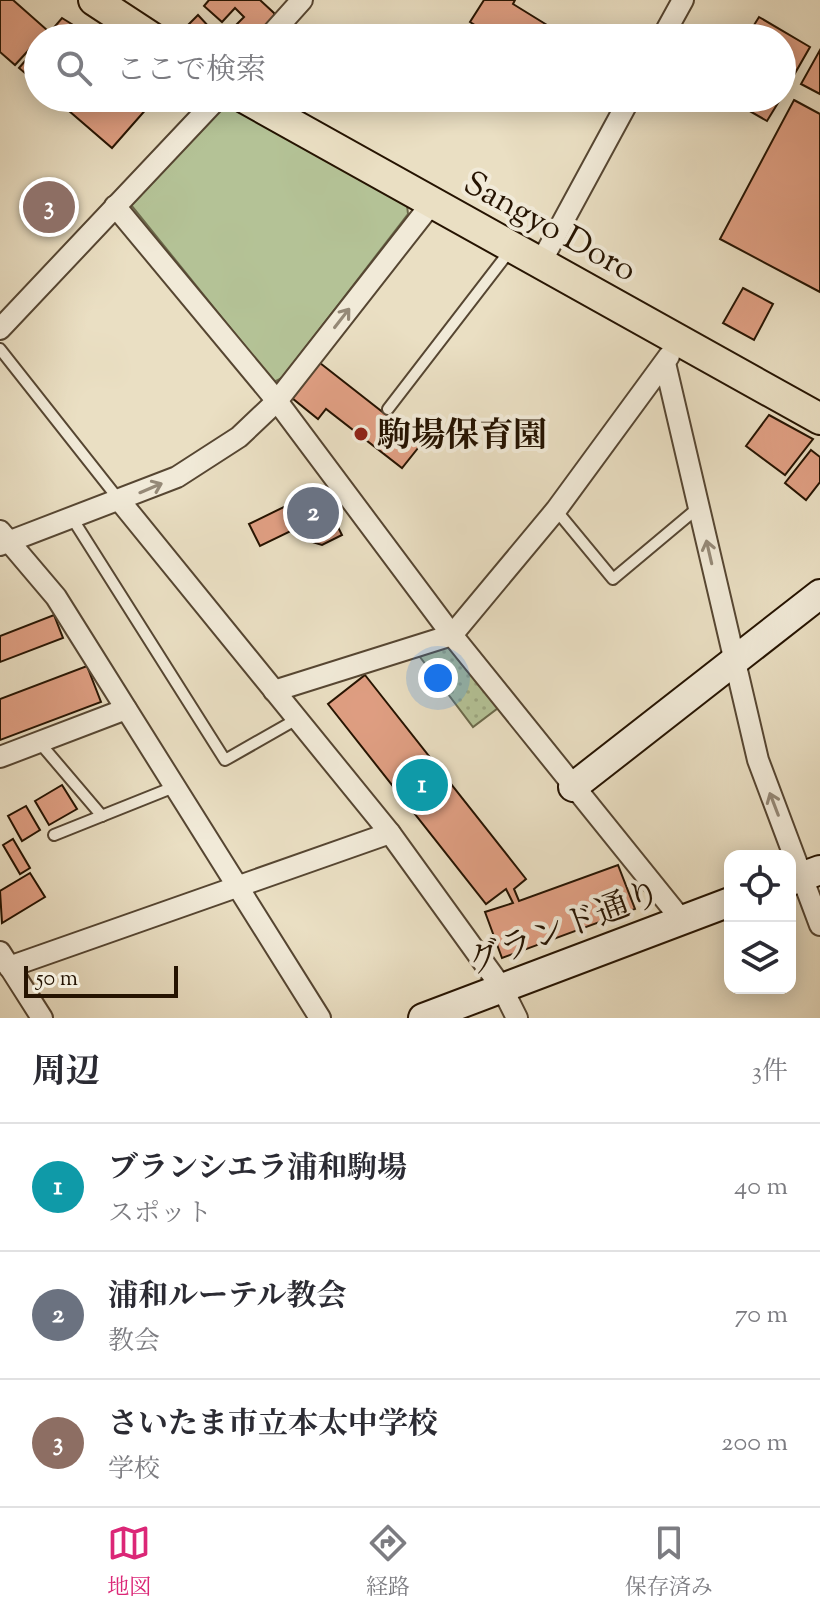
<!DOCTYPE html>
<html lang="ja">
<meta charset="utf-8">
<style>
:root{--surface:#fff;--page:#f7f7f7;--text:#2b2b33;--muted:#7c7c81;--line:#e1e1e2;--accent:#db2777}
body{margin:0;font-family:"Sorts Mill Goudy","Noto Serif JP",serif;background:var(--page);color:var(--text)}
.controls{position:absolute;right:24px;bottom:24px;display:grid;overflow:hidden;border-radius:16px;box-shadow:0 4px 20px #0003}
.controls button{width:72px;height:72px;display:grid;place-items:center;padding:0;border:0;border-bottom:2px solid var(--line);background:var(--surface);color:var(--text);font:40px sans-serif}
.scale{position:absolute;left:24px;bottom:20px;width:154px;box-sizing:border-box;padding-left:8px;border:4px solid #251301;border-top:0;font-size:22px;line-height:28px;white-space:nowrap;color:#251301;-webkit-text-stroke:6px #f1ead8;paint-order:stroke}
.you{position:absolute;left:438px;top:678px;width:28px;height:28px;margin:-20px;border:6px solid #fff;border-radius:50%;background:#1a73e8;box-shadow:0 0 0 12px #1a73e833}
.badge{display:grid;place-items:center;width:52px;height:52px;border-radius:50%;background:var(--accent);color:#fff;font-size:26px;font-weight:700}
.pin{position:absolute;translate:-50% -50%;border:4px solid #fff;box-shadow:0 2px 8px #0006}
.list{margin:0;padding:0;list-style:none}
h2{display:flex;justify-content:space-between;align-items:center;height:104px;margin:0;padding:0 32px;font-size:34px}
h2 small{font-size:26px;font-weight:400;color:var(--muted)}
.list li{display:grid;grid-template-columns:52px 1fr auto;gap:24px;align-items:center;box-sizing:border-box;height:128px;padding:0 32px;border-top:2px solid var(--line)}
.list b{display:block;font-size:30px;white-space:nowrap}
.list p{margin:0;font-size:26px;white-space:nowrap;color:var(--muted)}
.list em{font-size:26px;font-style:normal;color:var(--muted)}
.icon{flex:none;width:44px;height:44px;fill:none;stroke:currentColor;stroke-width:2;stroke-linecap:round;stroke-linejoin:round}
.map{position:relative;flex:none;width:820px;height:1018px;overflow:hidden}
.search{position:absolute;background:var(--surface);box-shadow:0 4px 20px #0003;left:24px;right:24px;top:24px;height:88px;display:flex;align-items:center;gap:20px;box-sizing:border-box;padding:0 28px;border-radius:44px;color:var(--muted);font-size:30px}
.sheet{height:488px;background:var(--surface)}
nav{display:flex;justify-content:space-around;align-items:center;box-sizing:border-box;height:112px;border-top:2px solid var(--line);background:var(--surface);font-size:22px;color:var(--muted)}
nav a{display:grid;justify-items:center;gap:4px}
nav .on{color:var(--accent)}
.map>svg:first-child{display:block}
</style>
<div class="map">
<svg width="820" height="1018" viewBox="0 0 820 1018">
<defs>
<pattern id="park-dots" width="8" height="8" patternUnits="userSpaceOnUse" patternTransform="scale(2)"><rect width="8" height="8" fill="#b4c296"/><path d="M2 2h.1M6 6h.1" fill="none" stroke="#9ba680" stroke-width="1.8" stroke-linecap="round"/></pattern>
</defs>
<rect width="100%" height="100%" fill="#eadfc3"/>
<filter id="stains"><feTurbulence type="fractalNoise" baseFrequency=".0025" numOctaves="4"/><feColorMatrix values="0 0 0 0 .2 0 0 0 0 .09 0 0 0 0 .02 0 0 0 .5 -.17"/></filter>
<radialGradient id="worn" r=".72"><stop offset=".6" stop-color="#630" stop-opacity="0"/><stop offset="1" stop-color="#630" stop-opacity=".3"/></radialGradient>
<polygon fill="#b4c296" stroke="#6c6a4c" stroke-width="2" points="230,106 407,205 408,214 282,378 274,382 131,205 220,110"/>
<polygon fill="url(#park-dots)" stroke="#6c6a4c" stroke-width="2" points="447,643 502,705 473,727 417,653"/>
<g fill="#e09f83" stroke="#251301" stroke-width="2">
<polygon points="0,0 13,0 47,30 15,65 0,52"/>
<polygon points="209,0 260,0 274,13 274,19 256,38 244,38 233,28 244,17 235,8 222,22 204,6"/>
<polygon points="484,0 515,0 513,4 568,38 496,38 470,22"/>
<polygon points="198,15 210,28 213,26 226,38 185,38 180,33"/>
<polygon points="759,17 810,47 782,96 782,38 746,38"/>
<polygon points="62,18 94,38 45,38"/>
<polygon points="294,25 315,38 286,38"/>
<polygon points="38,46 38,84 19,68"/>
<polygon points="820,50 820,94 801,84"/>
<polygon points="54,98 156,98 112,148"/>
<polygon points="287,98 310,98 304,108"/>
<polygon points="727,98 781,98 767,121"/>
<polygon points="794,100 820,114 820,292 720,239"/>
<polygon points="743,288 773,304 754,340 723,323"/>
<polygon points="320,363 422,443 402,468 326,409 318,419 292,398"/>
<polygon points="769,415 813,439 785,475 746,446"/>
<polygon points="811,450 820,457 820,482 806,500 785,483"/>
<polygon points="327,486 338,507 330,511 342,535 322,545 312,542 303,525 260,546 249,524"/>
<polygon points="54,615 63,638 0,662 0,636"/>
<polygon points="87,666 101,702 0,740 0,699"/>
<polygon points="365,675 526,879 514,889 519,901 618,865 635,909 502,958 485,912 513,903 506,889 486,904 328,704"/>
<polygon points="62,785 77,809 49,825 35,801"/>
<polygon points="26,806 40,830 22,841 8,816"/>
<polygon points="13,839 30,868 20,874 3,845"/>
<polygon points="30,873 45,897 2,923 0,891"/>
</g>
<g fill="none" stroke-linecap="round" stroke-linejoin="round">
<defs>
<g id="lane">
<polyline points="0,349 120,501"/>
<polyline points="388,409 512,248"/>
<polyline points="556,510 613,579 699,507"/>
<polyline points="72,518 225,760 297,719"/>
<polyline points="39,742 102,816"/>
<polyline points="54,835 174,787"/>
</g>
<g id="street">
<polyline points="268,38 302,0"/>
<polyline points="662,38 683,0"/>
<polyline points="115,206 277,401 452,635 681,919"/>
<polyline points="541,262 630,98"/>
<polyline points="0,329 218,98"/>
<polyline points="665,363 758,760 820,925"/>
<polyline points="120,501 390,833 502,988 517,1018"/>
<polyline points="0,531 56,597 320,1018"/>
<polyline points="0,545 177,477 239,437 277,401 432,203"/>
<polyline points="274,691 452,635 556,510 669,356"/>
<polyline points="0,757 126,709"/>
<polyline points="0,952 42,1018"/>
<polyline points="9,967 390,833"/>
</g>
<g id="secondary">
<polyline points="573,787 820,594"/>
<polyline points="790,881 820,870"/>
<polyline points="423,1018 730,902"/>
</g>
<g id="primary">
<polyline points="94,0 152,38"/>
<polyline points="245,98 820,419"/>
</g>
</defs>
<use href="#lane" stroke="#564632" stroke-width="14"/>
<use href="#street" stroke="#564632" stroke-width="24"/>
<use href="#secondary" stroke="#251301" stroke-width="32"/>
<use href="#primary" stroke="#251301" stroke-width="34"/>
<use href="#lane" stroke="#f1ead8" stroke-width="10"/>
<use href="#street" stroke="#f1ead8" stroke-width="20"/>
<use href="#secondary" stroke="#f1ead8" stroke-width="28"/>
<use href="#primary" stroke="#eadfc3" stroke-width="30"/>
</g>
<defs><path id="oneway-shaft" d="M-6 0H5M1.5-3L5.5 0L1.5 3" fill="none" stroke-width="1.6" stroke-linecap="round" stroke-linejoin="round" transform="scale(2)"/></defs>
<g stroke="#958977">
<use href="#oneway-shaft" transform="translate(342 318) rotate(-52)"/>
<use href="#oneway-shaft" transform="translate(151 488) rotate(-23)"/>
<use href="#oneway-shaft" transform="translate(709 552) rotate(-103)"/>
<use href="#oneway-shaft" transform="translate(774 804) rotate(-111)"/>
</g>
<circle fill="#8f2418" stroke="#f1ead8" stroke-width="3" cx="361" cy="434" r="8"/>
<g text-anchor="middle" stroke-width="8" stroke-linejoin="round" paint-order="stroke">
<g font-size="34" fill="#251301" stroke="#f1ead8">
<text transform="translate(551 225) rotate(29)" y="12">Sangyo Doro</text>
<text transform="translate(564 926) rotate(-21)" y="12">グランド通り</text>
</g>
<g font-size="34" font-weight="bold" fill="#251301" stroke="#f1ead8" text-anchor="start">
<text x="377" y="446">駒場保育園</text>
</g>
</g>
<rect width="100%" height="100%" filter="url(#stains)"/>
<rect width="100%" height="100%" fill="url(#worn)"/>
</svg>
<div class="controls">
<button><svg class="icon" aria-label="locate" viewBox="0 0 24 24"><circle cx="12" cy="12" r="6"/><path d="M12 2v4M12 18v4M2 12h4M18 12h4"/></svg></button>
<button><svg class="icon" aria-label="layers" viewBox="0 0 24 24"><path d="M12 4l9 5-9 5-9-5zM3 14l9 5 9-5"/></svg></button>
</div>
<div class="scale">50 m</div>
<div class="you"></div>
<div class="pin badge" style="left:422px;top:785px;background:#0f9aa8">1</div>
<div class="pin badge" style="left:313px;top:513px;background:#6b7280">2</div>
<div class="pin badge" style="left:49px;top:207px;background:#8d6e63">3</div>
<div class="search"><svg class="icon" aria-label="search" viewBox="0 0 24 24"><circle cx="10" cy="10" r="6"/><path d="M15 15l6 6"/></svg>ここで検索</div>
</div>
<section class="sheet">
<h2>周辺<small>3件</small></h2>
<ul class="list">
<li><span class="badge" style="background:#0f9aa8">1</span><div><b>ブランシエラ浦和駒場</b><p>スポット</p></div><em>40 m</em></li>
<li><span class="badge" style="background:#6b7280">2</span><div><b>浦和ルーテル教会</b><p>教会</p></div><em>70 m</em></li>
<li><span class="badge" style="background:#8d6e63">3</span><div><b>さいたま市立本太中学校</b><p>学校</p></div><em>200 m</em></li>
</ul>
</section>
<nav>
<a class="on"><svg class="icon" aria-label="map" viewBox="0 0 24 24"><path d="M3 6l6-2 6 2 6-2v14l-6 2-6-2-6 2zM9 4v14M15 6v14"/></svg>地図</a>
<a><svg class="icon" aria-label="directions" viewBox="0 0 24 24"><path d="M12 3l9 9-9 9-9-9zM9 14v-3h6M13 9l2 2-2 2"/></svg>経路</a>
<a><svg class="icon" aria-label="saved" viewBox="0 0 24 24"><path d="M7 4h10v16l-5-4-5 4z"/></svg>保存済み</a>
</nav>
